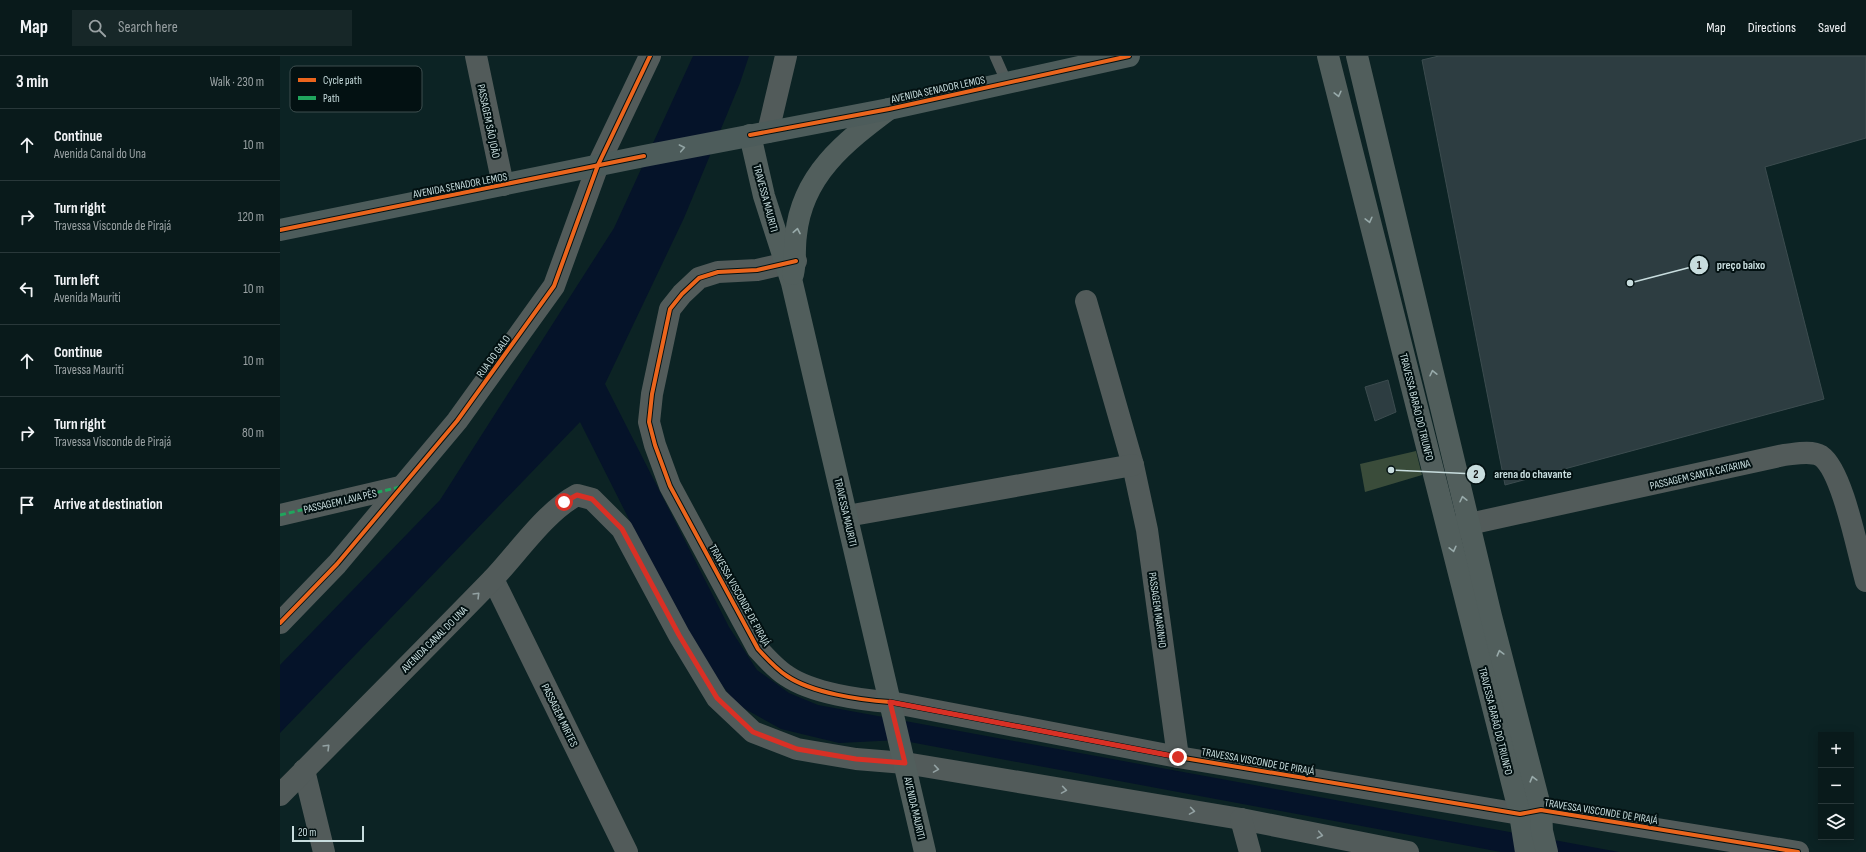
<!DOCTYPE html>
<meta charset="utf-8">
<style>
:root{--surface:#091a1b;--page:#172728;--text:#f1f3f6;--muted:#99a1a3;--line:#29383a}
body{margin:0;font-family:"Sofia Sans Condensed",sans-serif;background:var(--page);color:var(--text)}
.controls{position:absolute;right:12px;bottom:12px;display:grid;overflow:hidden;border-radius:0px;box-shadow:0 2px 10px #0003}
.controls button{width:36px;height:36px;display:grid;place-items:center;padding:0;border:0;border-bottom:1px solid var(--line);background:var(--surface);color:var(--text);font:20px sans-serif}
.scale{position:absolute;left:12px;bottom:10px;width:72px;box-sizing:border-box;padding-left:4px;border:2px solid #c8ddde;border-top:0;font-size:11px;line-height:14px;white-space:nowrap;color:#c8ddde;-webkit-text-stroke:3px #031112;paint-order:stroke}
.stop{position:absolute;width:12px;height:12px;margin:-9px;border:3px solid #d93025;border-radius:50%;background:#fff}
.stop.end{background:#d93025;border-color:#fff;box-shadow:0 1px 4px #0008}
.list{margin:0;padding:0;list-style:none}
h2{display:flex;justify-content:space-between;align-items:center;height:52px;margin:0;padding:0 16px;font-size:17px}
h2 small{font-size:13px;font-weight:400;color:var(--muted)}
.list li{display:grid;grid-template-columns:26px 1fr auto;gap:12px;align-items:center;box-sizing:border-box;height:72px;padding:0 16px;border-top:1px solid var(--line)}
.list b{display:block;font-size:15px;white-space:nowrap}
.list p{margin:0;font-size:13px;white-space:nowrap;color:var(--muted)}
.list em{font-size:13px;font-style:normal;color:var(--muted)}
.icon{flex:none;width:22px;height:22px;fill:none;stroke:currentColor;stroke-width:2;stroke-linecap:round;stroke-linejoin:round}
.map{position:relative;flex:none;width:1586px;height:796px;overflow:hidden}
header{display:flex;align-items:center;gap:24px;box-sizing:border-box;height:56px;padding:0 20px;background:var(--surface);border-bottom:1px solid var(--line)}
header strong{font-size:19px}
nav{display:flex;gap:22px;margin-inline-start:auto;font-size:14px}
.search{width:280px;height:36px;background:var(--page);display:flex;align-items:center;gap:10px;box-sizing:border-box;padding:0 14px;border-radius:0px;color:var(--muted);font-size:15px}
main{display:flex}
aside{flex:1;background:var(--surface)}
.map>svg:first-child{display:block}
</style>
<header>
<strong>Map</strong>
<div class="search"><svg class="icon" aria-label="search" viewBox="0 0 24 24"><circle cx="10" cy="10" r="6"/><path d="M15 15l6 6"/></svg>Search here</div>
<nav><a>Map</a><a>Directions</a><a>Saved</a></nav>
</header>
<main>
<aside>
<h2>3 min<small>Walk · 230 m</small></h2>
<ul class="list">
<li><svg class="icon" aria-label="ahead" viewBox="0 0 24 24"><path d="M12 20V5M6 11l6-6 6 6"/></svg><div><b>Continue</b><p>Avenida Canal do Una</p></div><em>10 m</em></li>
<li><svg class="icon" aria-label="right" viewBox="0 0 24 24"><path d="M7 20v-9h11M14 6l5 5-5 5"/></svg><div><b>Turn right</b><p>Travessa Visconde de Pirajá</p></div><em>120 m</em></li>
<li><svg class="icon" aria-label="left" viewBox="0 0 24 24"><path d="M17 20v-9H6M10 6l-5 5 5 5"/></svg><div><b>Turn left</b><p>Avenida Mauriti</p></div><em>10 m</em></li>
<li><svg class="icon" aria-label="ahead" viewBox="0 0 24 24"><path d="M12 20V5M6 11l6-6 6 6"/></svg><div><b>Continue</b><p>Travessa Mauriti</p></div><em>10 m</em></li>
<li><svg class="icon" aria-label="right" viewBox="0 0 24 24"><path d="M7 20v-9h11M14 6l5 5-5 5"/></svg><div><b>Turn right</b><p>Travessa Visconde de Pirajá</p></div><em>80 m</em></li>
<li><svg class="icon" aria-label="arrive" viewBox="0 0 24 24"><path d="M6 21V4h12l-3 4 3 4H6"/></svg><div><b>Arrive at destination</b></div></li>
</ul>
</aside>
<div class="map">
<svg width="1586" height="796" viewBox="0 0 1586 796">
<rect width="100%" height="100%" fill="#0c2324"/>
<polygon fill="#3a4c3a" points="1136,395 1142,419 1085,436 1080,408"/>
<polygon fill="#051329" points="413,0 469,0 460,27 404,162 325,328 449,571 477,614 509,637 538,649 1339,796 1221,796 619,684 559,687 501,673 456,648 434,618 411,581 369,503 300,366 0,677 0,609 160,444 334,172"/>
<g fill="#2d3d41" stroke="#3c4c4f">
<polygon points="1159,0 1586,0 1586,82 1485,111 1544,343 1225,429 1142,4"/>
<polygon points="1108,324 1116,356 1095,365 1085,331"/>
</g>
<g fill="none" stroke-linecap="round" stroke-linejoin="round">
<polyline stroke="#525b5a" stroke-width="11" points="715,0 727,27"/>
<g stroke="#525b5a" stroke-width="22">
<polyline points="196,0 223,129"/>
<polyline points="488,76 506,0"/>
<path d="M516,205L477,214L438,216L419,222L402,238L390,253L372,338L369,366L375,389L390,430L478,593C487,603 496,613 507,620C532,637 580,644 610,646L898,701L1240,758L1261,754L1518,796"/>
<polyline points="806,245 853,409 867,474 898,701"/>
<polyline points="0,459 120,431"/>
<polyline points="567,460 853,409"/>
<path d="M1171,472L1504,399C1515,398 1531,394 1541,400C1563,415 1578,498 1586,525"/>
<polyline points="213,523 347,796"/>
<polyline points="0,567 57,508 177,365 274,230 318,109 370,0"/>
<polyline points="24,714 44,796"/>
<path d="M0,739C71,667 142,596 212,524C237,498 265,456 297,439L312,443L342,473L399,579L437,642L473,676L517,693L576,703L625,707L961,763L1128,796"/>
<polyline points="961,763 970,796"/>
</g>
<g stroke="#515e5c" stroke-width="22">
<polyline points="1048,0 1240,758 1246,796"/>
<polyline points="1077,0 1211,560 1261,754 1262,775 1267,796"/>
<polyline points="470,79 484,140 512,227 645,796"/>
<path d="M513,218C516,205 514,192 516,179C522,119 565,86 609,53"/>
</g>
<polyline stroke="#4d5c5b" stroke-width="22" points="0,174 364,100 609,53 849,0"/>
<polyline stroke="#20a55d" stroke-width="3" stroke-dasharray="6 3" stroke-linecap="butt" points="0,459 120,431"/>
<defs>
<g id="cycleway">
<polyline points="470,79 609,53 849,0"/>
<polyline points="0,174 364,100"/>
<path d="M516,205L477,214L438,216L419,222L402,238L390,253L372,338L369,366L375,389L390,430L478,593C487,603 496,613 507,620C532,637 580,644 610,646L898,701L1240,758L1261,754L1518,796"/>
<polyline points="0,567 57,508 177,365 274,230 318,109 370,0"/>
</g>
</defs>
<use href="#cycleway" stroke="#031112" stroke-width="6"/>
<use href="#cycleway" stroke="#eb651d" stroke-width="4"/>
</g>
<defs><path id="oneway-chevron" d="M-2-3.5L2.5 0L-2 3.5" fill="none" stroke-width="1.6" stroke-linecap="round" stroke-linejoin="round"/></defs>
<g stroke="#98aaaa">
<use href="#oneway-chevron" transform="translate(1058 38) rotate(76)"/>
<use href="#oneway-chevron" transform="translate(1089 164) rotate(76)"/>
<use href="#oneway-chevron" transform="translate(517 175) rotate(-79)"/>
<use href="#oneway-chevron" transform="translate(1153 317) rotate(-103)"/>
<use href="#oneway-chevron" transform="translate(1183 443) rotate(-103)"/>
<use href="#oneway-chevron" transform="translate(1173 493) rotate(76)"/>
<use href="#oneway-chevron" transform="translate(1220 597) rotate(-105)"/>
<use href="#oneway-chevron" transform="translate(1253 723) rotate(-105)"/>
</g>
<use stroke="#91a3a3" href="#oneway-chevron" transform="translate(402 92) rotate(-11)"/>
<g stroke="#93a2a3">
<use href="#oneway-chevron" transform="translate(197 539) rotate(-45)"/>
<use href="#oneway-chevron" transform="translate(47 691) rotate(-45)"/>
<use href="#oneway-chevron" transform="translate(656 713) rotate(9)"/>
<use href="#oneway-chevron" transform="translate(784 734) rotate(9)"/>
<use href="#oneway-chevron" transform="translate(912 755) rotate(9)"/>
<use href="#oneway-chevron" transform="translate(1040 779) rotate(11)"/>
</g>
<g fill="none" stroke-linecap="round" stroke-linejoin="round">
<polyline stroke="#d93025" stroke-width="5" points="284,446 297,439 312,443 342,473 399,579 437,642 473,676 517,693 576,703 625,707 610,646 898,701"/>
</g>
<g text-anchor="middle" stroke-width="4" stroke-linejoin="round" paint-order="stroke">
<g font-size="11" fill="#c8ddde" stroke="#031112">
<text transform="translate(658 33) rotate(-12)" y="4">AVENIDA SENADOR LEMOS</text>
<text transform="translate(209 65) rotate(78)" y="4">PASSAGEM SÃO JOÃO</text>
<text transform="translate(180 129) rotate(-11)" y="4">AVENIDA SENADOR LEMOS</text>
<text transform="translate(486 142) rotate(75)" y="4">TRAVESSA MAURITI</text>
<text transform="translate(213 300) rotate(-54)" y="4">RUA DO GALO</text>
<text transform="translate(1137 351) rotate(76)" y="4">TRAVESSA BARÃO DO TRIUNFO</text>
<text transform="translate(1420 418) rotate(-13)" y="4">PASSAGEM SANTA CATARINA</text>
<text transform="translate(60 445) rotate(-13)" y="4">PASSAGEM LAVA PÉS</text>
<text transform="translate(566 456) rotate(77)" y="4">TRAVESSA MAURITI</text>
<text transform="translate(460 539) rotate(61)" y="4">TRAVESSA VISCONDE DE PIRAJÁ</text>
<text transform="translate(878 554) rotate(82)" y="4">PASSAGEM MARINHO</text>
<text transform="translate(154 583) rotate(-45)" y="4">AVENIDA CANAL DO UNA</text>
<text transform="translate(280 659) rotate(64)" y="4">PASSAGEM MIRTES</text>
<text transform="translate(1216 665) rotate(76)" y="4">TRAVESSA BARÃO DO TRIUNFO</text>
<text transform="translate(978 705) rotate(10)" y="4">TRAVESSA VISCONDE DE PIRAJÁ</text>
<text transform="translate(635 752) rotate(77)" y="4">AVENIDA MAURITI</text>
<text transform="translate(1321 755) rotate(9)" y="4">TRAVESSA VISCONDE DE PIRAJÁ</text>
</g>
</g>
<rect x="10" y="10" width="132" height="46" rx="6" fill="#031112" stroke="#3e4e4f" stroke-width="1"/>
<rect x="18" y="22" width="18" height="4" fill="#eb651d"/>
<rect x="18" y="40" width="18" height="4" fill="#20a55d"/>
<g font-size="11" fill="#c8ddde">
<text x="43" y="28">Cycle path</text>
<text x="43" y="46">Path</text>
</g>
<path fill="none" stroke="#c8ddde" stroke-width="1.5" d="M1350 227L1419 209M1111 414L1196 418"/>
<g fill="#c8ddde" stroke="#031112" stroke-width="1.5">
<circle cx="1350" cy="227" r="4"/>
<circle cx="1111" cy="414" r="4"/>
<circle cx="1419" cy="209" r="10"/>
<circle cx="1196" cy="418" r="10"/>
</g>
<g font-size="12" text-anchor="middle" font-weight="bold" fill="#111">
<text x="1419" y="213">1</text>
<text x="1196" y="422">2</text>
</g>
<g font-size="12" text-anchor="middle" font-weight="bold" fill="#c8ddde" stroke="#031112" stroke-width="4" stroke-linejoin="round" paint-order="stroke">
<text x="1461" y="213">preço baixo</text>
<text x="1253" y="422">arena do chavante</text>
</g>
</svg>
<div class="controls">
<button>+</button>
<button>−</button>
<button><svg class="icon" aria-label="layers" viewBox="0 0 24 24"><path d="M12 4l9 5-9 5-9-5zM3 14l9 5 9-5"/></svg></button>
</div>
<div class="scale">20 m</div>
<div class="stop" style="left:284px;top:446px"></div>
<div class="stop end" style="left:898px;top:701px"></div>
</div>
</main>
